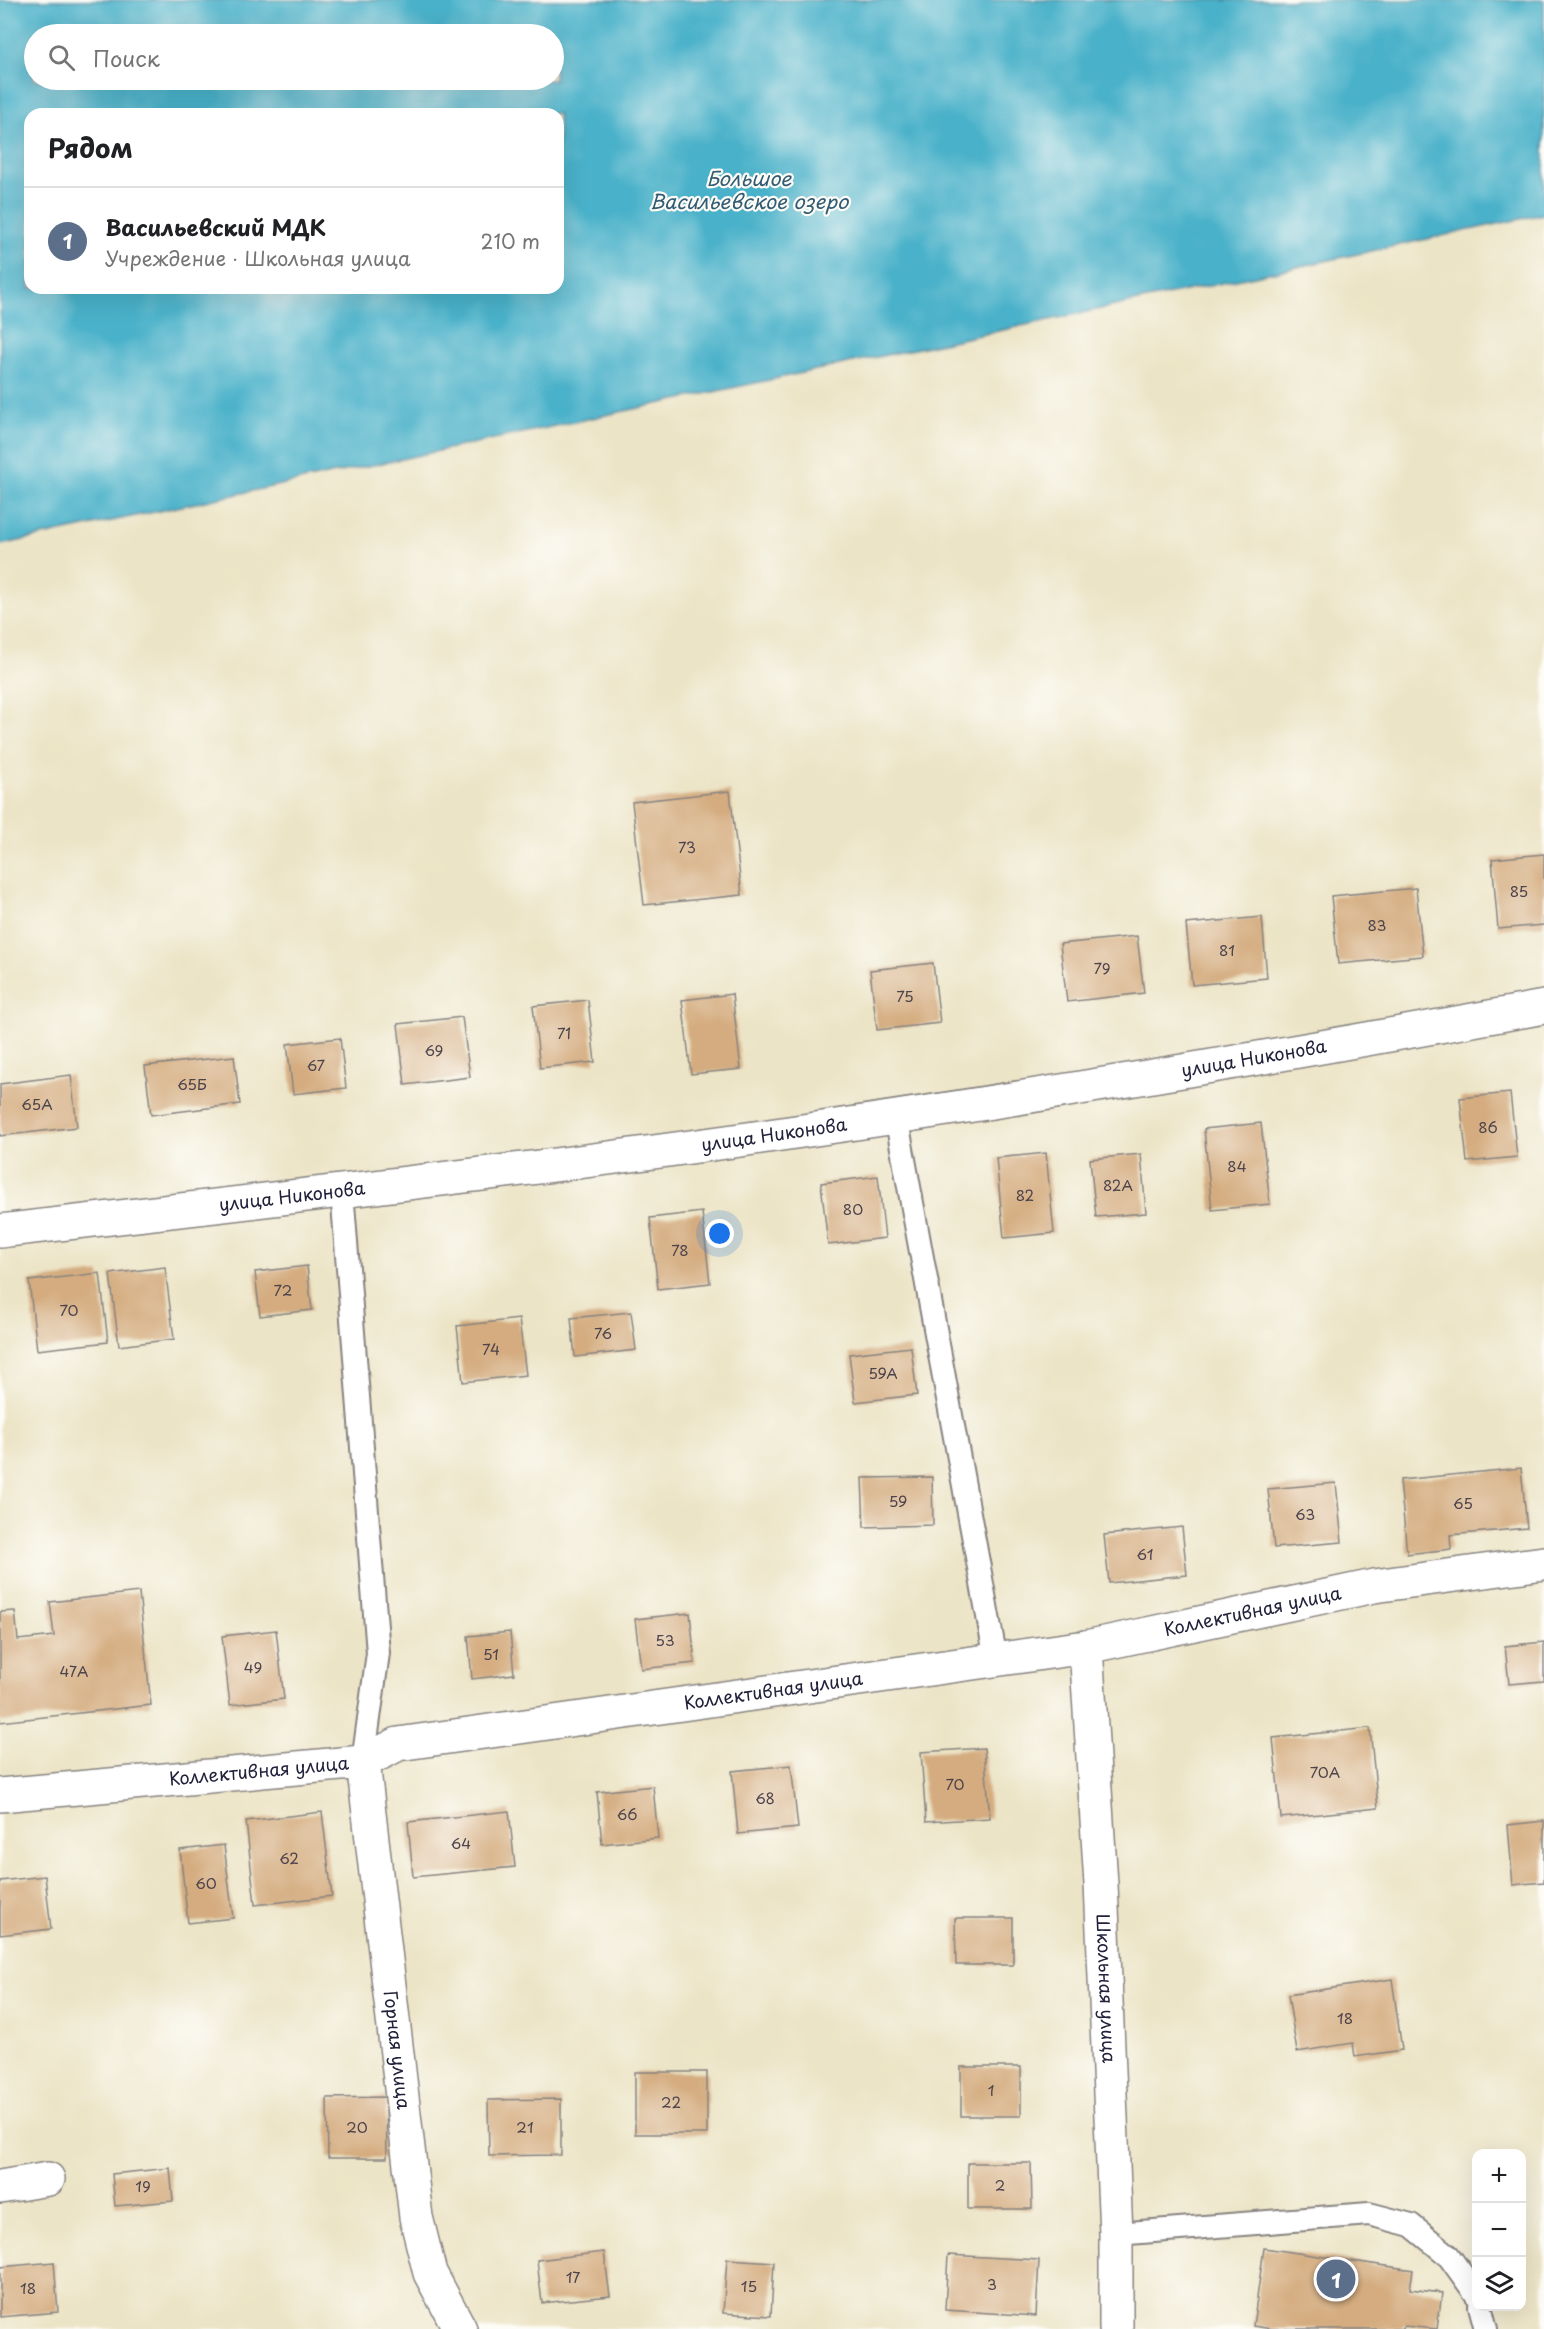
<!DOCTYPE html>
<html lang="ru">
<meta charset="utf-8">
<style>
:root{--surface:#fff;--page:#f2f2f2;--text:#202124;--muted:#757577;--line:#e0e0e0;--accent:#1f6fb2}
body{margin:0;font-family:"Playpen Sans",sans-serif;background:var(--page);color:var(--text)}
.controls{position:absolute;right:18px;bottom:18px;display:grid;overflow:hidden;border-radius:12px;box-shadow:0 6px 24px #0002}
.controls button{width:54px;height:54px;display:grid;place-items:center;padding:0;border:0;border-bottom:2px solid var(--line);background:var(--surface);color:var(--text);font:30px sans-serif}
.you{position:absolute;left:720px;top:1234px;width:21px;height:21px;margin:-15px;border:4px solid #fff;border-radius:50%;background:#1a73e8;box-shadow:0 0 0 9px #1a73e833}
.badge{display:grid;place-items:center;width:39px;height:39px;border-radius:50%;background:var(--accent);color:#fff;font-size:20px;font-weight:700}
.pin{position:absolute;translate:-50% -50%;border:3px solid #fff;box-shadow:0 2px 6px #0006}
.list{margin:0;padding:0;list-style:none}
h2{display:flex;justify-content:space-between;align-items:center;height:78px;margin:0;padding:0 24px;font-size:26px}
h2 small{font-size:20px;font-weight:400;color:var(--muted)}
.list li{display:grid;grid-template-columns:39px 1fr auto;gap:18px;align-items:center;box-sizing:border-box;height:108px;padding:0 24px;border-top:2px solid var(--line)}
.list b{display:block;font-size:22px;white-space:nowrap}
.list p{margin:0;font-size:20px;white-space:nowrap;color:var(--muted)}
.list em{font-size:20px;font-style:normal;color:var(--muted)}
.icon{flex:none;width:33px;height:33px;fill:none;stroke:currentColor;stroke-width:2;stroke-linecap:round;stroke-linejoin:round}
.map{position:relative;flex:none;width:1544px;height:2329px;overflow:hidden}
.search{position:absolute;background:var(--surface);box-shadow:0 6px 24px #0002;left:24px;top:24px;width:540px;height:66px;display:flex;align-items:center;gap:15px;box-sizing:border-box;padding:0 21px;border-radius:33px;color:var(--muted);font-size:22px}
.panel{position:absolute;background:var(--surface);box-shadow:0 6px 24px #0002;left:24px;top:108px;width:540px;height:186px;border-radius:18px}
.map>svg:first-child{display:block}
</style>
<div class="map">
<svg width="1544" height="2329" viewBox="0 0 1544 2329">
<rect width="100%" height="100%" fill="#fdfcf7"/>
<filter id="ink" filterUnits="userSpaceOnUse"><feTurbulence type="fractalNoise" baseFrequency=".0167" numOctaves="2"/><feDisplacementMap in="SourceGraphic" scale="12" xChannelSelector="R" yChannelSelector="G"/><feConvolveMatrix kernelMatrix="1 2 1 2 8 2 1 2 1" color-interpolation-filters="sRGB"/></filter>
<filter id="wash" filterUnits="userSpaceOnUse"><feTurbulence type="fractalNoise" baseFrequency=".008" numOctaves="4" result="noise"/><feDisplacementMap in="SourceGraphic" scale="24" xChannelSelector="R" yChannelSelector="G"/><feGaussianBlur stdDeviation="1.35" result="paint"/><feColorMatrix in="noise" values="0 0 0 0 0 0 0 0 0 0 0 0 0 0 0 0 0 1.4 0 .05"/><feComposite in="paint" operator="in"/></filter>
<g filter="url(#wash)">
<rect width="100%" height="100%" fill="#ece4c6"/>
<path fill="#4ab1c9" stroke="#366a82" stroke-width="1.5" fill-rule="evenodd" d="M0,0H1544V214L0,545ZM34,34H554V80H34ZM30,114H558V288H30Z"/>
<g id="blocks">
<g fill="#d4ac7f">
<polygon points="730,791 742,895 644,905 632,802"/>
<polygon points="1544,854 1544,925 1498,929 1492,859"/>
<polygon points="1416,888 1423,956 1338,964 1331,896"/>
<polygon points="1262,917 1267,978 1192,985 1186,924"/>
<polygon points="1137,936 1144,993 1067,1002 1060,944"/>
<polygon points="933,963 940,1023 877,1030 870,970"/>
<polygon points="732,994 741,1069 691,1074 682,1000"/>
<polygon points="588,1000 595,1062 540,1068 533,1006"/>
<polygon points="462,1017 470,1077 405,1085 398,1024"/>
<polygon points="340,1038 346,1088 293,1094 287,1044"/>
<polygon points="234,1056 240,1104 151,1115 145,1066"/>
<polygon points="71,1075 77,1127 0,1136 0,1084"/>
<polygon points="1510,1093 1517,1157 1467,1162 1460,1098"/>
<polygon points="1261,1123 1270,1204 1212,1210 1204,1129"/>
<polygon points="1046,1153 1054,1233 1004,1238 996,1158"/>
<polygon points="1141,1154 1146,1213 1096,1217 1090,1159"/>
<polygon points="878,1176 885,1238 828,1245 821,1183"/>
<polygon points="702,1212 710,1283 658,1289 650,1218"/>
<polygon points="307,1266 312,1310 260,1316 255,1272"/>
<polygon points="165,1267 174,1339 119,1346 110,1274"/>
<polygon points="100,1273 108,1342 37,1350 29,1281"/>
<polygon points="631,1312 636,1350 575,1357 571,1318"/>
<polygon points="519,1319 526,1375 463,1382 457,1326"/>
<polygon points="911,1347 917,1395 855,1402 849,1354"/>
<polygon points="1521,1468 1527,1528 1450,1535 1451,1549 1407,1554 1400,1480"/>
<polygon points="932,1477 933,1525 864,1527 862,1478"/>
<polygon points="1336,1483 1342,1542 1274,1548 1268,1489"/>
<polygon points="1182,1527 1187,1575 1109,1583 1104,1535"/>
<polygon points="139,1592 151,1705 0,1722 0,1612 15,1611 18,1640 54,1636 50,1602"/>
<polygon points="690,1613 695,1663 641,1669 635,1619"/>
<polygon points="276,1630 284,1699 230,1705 222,1636"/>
<polygon points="510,1632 514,1674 472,1679 468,1636"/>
<polygon points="1544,1642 1544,1681 1509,1684 1505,1646"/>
<polygon points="1370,1728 1378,1808 1281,1818 1273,1738"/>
<polygon points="984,1748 990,1818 926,1822 921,1752"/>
<polygon points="791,1765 798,1828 738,1834 732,1771"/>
<polygon points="653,1786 658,1838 602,1844 597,1792"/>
<polygon points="509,1811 515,1867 413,1877 408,1822"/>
<polygon points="322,1812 332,1896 255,1905 246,1821"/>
<polygon points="1544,1821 1544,1882 1513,1885 1508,1825"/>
<polygon points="224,1845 233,1918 188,1923 180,1850"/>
<polygon points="45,1876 51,1929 0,1935 0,1881"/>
<polygon points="955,1918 1013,1918 1013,1965 956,1965"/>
<polygon points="1392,1979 1402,2050 1355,2057 1353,2043 1297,2052 1288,1995"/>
<rect x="961" y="2067" width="60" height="49"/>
<rect x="635" y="2072" width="72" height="62"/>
<polygon points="386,2097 387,2158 328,2158 327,2098"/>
<polygon points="561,2099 561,2155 489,2156 488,2100"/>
<polygon points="968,2163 1031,2163 1032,2209 968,2209"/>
<polygon points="170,2168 173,2201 115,2206 112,2174"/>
<polygon points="1264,2248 1413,2270 1410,2289 1442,2293 1437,2329 1404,2326 1403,2329 1272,2329 1253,2326"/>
<polygon points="604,2252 610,2296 542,2303 537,2260"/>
<polygon points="948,2255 1039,2260 1036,2316 945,2310"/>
<polygon points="727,2259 774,2262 771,2316 723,2313"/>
<polygon points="54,2262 58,2312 0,2317 0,2267"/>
</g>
</g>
</g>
<g filter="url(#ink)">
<use href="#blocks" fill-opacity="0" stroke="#878380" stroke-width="1.5"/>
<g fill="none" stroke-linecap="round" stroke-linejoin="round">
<defs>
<g id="lane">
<polyline points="896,1116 996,1660"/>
<polyline points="342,1191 378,1653 363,1762"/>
<polyline points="1116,2234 1369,2214 1411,2225 1448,2255 1476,2294"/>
<polyline points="1480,2306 1486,2329"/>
</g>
<g id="street">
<path id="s1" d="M0,1231C270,1199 540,1170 809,1130C1055,1094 1300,1052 1544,1007"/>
<path id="s2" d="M1086,1647L1101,1884L1116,2234V2329"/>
<path id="s3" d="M363,1762L416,2217L430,2273L460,2329"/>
<path id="s4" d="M0,1795L363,1762L398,1744L1086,1647L1374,1586L1544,1563"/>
<polyline points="0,2187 48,2179"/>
</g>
</defs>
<use href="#lane" stroke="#878380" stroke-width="26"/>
<use href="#street" stroke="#878380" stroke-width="36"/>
<use href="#lane" stroke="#fff" stroke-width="22"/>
<use href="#street" stroke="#fff" stroke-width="33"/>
</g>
</g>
<g text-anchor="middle" stroke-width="4.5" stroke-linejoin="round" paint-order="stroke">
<g font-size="15" fill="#4e444c">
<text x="687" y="853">73</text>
<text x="1519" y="897">85</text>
<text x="1377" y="931">83</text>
<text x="1227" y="956">81</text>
<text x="1102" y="974">79</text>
<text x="905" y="1002">75</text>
<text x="564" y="1039">71</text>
<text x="434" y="1056">69</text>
<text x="316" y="1071">67</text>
<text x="192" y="1090">65Б</text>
<text x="37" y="1110">65А</text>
<text x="1488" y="1133">86</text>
<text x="1237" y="1172">84</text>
<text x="1118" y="1191">82А</text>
<text x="1025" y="1201">82</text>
<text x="853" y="1215">80</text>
<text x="680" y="1256">78</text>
<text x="283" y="1296">72</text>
<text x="69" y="1316">70</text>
<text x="603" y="1339">76</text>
<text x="491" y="1355">74</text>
<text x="883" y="1379">59А</text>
<text x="898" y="1507">59</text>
<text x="1463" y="1509">65</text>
<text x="1305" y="1520">63</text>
<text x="1145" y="1560">61</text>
<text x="665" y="1646">53</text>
<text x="491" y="1660">51</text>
<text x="253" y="1673">49</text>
<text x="74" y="1677">47А</text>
<text x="1325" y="1778">70А</text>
<text x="955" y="1790">70</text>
<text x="765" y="1804">68</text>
<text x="627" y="1820">66</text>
<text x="461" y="1849">64</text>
<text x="289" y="1864">62</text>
<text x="206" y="1889">60</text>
<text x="1345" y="2024">18</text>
<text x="991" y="2096">1</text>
<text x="671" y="2108">22</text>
<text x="357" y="2133">20</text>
<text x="525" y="2133">21</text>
<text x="1000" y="2191">2</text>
<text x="143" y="2192">19</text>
<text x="573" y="2283">17</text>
<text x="992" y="2290">3</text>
<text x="749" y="2292">15</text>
<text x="28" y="2294">18</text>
</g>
<g font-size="18" fill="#22223b" stroke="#fdfcf7">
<text dy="6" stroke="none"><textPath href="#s1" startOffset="1266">улица Никонова</textPath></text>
<text dy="6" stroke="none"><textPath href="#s1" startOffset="780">улица Никонова</textPath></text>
<text dy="6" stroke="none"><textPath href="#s1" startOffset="294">улица Никонова</textPath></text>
<text dy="6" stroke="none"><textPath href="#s4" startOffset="1269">Коллективная улица</textPath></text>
<text dy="6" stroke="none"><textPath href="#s4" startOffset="783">Коллективная улица</textPath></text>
<text dy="6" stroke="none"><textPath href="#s4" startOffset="260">Коллективная улица</textPath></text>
<text dy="6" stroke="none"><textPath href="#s2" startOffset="342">Школьная улица</textPath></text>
<text dy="6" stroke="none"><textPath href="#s3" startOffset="290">Горная улица</textPath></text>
</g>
<g font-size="20" font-style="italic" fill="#325b74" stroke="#fdfcf7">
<text x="749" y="186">Большое<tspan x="749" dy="23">Васильевское озеро</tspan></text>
</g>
</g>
</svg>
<div class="controls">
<button>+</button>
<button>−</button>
<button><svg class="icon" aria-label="layers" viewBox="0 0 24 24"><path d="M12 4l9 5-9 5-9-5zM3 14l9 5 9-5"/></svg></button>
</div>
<div class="you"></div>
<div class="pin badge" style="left:1336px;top:2279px;background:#5c6f8a">1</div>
<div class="search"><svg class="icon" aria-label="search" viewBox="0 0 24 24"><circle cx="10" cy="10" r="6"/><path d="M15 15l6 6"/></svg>Поиск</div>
<section class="panel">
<h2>Рядом<small></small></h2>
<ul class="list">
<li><span class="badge" style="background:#5c6f8a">1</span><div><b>Васильевский МДК</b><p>Учреждение · Школьная улица</p></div><em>210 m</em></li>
</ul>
</section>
</div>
